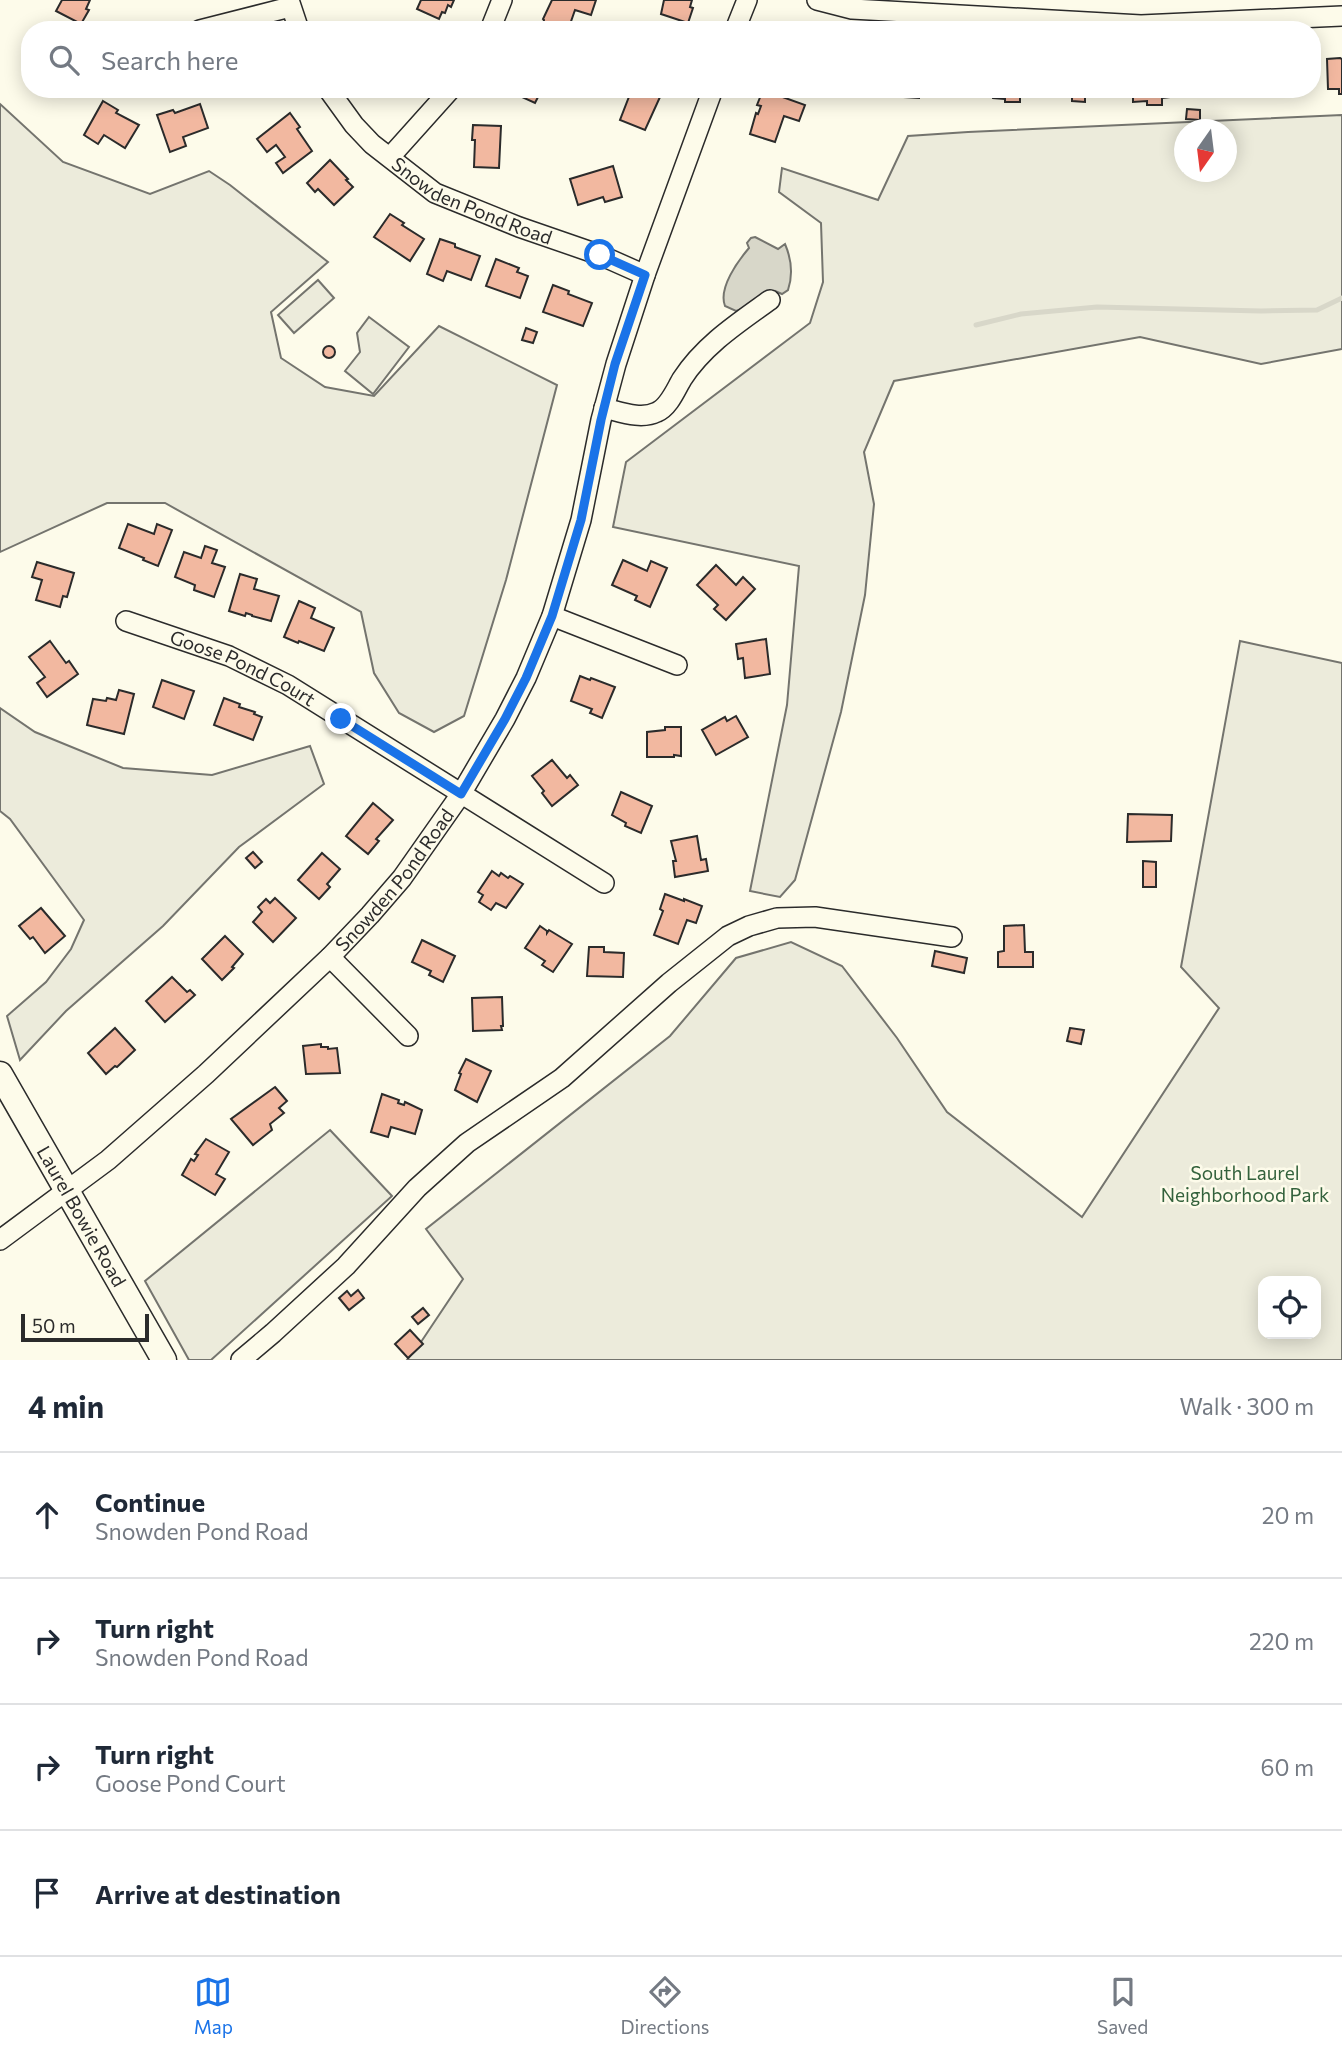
<!DOCTYPE html>
<meta charset="utf-8">
<style>
:root{--surface:#fff;--page:#f2f2f3;--text:#1f2937;--muted:#747a83;--line:#e0e1e3;--accent:#1a73e8}
body{margin:0;font-family:Commissioner,sans-serif;background:var(--page);color:var(--text)}
.controls{position:absolute;right:21px;bottom:21px;display:grid;overflow:hidden;border-radius:14px;box-shadow:0 4px 18px #0003}
.controls button{width:63px;height:63px;display:grid;place-items:center;padding:0;border:0;border-bottom:2px solid var(--line);background:var(--surface);color:var(--text);font:35px sans-serif}
.compass{position:absolute;left:1174px;top:119px;width:63px;height:63px;border-radius:50%;background:var(--surface);box-shadow:0 4px 18px #0003;rotate:194deg}
.scale{position:absolute;left:21px;bottom:18px;width:128px;box-sizing:border-box;padding-left:7px;border:4px solid #2b2b2b;border-top:0;font-size:19px;line-height:24px;white-space:nowrap;color:#2b2b2b;-webkit-text-stroke:5px #fdfbea;paint-order:stroke}
.stop{position:absolute;width:21px;height:21px;margin:-16px;border:5px solid #1a73e8;border-radius:50%;background:#fff}
.stop.end{background:#1a73e8;border-color:#fff;box-shadow:0 2px 7px #0008}
.list{margin:0;padding:0;list-style:none}
h2{display:flex;justify-content:space-between;align-items:center;height:91px;margin:0;padding:0 28px;font-size:30px}
h2 small{font-size:23px;font-weight:400;color:var(--muted)}
.list li{display:grid;grid-template-columns:46px 1fr auto;gap:21px;align-items:center;box-sizing:border-box;height:126px;padding:0 28px;border-top:2px solid var(--line)}
.list b{display:block;font-size:26px;white-space:nowrap}
.list p{margin:0;font-size:23px;white-space:nowrap;color:var(--muted)}
.list em{font-size:23px;font-style:normal;color:var(--muted)}
.icon{flex:none;width:38px;height:38px;fill:none;stroke:currentColor;stroke-width:2;stroke-linecap:round;stroke-linejoin:round}
.map{position:relative;flex:none;width:1342px;height:1360px;overflow:hidden}
.search{position:absolute;background:var(--surface);box-shadow:0 4px 18px #0003;left:21px;right:21px;top:21px;height:77px;display:flex;align-items:center;gap:18px;box-sizing:border-box;padding:0 24px;border-radius:28px;color:var(--muted);font-size:26px}
.sheet{height:595px;background:var(--surface)}
nav{display:flex;justify-content:space-around;align-items:center;box-sizing:border-box;height:98px;border-top:2px solid var(--line);background:var(--surface);font-size:19px;color:var(--muted)}
nav a{display:grid;justify-items:center;gap:4px}
nav .on{color:var(--accent)}
.map>svg:first-child{display:block}
</style>
<div class="map">
<svg width="1342" height="1360" viewBox="0 0 1342 1360">
<rect width="100%" height="100%" fill="#fdfbea"/>
<g fill="#ecebdb" stroke="#74746e" stroke-width="2" fill-rule="evenodd">
<polygon points="0,104 63,162 150,194 209,171 230,185 328,262 271,312 281,358 325,387 374,396 439,326 557,385 506,580 464,716 434,732 399,713 374,673 361,612 165,503 107,503 0,552"/>
<path d="M1342,115V349L1261,364L1140,337L894,381L864,452L874,504L865,595L841,712L795,880L780,897L750,891L787,705L799,566L613,527L626,462L810,323L823,282L821,223L779,192L782,168L878,200L908,136L968,132ZM1184,130H1226V172H1184Z"/>
<polygon points="318,280 334,298 294,333 278,315"/>
<polygon points="369,317 409,347 373,394 345,371 360,352 357,333"/>
<path d="M1240,641L1342,663V1360H407L421,1342L463,1279L426,1229L670,1036L736,958L791,942L842,966L897,1038L947,1112L1082,1217L1219,1008L1181,967ZM1263,1281H1316V1334H1263Z"/>
<polygon points="0,708 35,732 123,768 212,775 310,746 324,784 239,847 163,926 66,1011 20,1060 7,1016 46,982 71,949 84,920 10,819 0,811"/>
<polygon points="330,1130 392,1196 211,1360 189,1360 145,1281"/>
</g>
<path fill="#d8d7c9" stroke="#74746e" stroke-width="2" d="M755,237L778,249L785,244C791,258 793,275 788,290L782,294L775,291L756,304L736,311L725,306C718,288 738,261 749,248L747,243L751,238Z"/>
<g fill="none" stroke-linecap="round" stroke-linejoin="round">
<polyline stroke="#d8d7c9" stroke-width="5" points="976,325 1021,314 1097,307 1261,311 1317,310 1342,298"/>
</g>
<g fill="#f2b8a0" stroke="#2b2b2b" stroke-width="2">
<polygon points="62,0 90,0 86,9 89,10 81,24 56,11"/>
<polygon points="421,0 454,0 451,7 448,5 445,13 442,12 439,19 417,9"/>
<polygon points="552,0 596,0 591,15 575,10 568,30 547,30 542,28 544,20 543,19"/>
<polygon points="664,0 692,0 690,7 693,8 688,23 661,14"/>
<polygon points="1340,58 1342,59 1342,94 1339,94 1339,89 1328,89 1327,59"/>
<polygon points="512,89 542,89 535,103 511,92"/>
<polygon points="632,89 639,89 660,97 645,130 620,120"/>
<polygon points="904,89 926,89 926,95 919,95 919,98 904,97"/>
<polygon points="991,89 1032,89 1032,94 1020,94 1020,102 1005,102 1005,99 993,98"/>
<polygon points="1058,89 1093,89 1093,97 1085,97 1085,102 1072,101 1072,96 1058,96"/>
<polygon points="1133,89 1178,89 1178,96 1162,98 1162,105 1147,105 1147,101 1133,102"/>
<polygon points="763,90 805,105 799,121 784,116 775,142 750,134 756,113 758,114 761,106 757,105"/>
<polygon points="103,101 118,110 116,113 139,125 125,148 104,135 98,144 84,135"/>
<polygon points="200,104 208,128 183,137 186,146 170,152 157,115 173,110 175,113"/>
<polygon points="1187,109 1200,110 1200,120 1186,119"/>
<polygon points="290,113 300,127 297,129 312,151 283,173 276,163 285,157 276,145 267,152 257,139"/>
<polygon points="473,125 501,126 499,168 474,167 475,140 472,140"/>
<polygon points="330,160 348,179 346,180 353,187 334,205 318,189 315,192 307,183"/>
<polygon points="613,166 622,197 605,202 603,197 578,205 570,179"/>
<polygon points="390,214 404,223 402,225 424,239 410,261 374,237"/>
<polygon points="440,239 455,244 455,247 480,256 471,280 447,271 443,281 427,274"/>
<polygon points="496,259 519,268 517,272 528,276 520,298 486,286"/>
<polygon points="553,285 569,291 568,294 592,303 583,326 543,312"/>
<polygon points="526,328 537,332 533,343 522,340"/>
<circle cx="329" cy="352" r="6"/>
<polygon points="128,524 154,534 157,524 172,530 158,566 143,560 144,558 119,548"/>
<polygon points="205,546 217,550 212,563 225,567 214,597 194,590 195,585 175,577 184,552 201,558"/>
<polygon points="623,560 647,571 651,561 667,568 650,607 635,600 637,596 612,585"/>
<polygon points="37,562 74,573 67,597 63,596 60,607 36,600 42,580 32,577"/>
<polygon points="716,565 736,585 743,577 755,589 726,620 714,609 718,605 697,585"/>
<polygon points="240,574 257,579 254,589 279,596 271,621 252,616 252,615 246,613 245,616 229,611"/>
<polygon points="299,601 315,608 311,618 334,628 324,651 299,641 298,643 284,637"/>
<polygon points="766,639 770,674 745,678 743,658 738,659 736,644"/>
<polygon points="50,641 66,663 69,661 78,674 47,697 37,683 45,677 29,657"/>
<polygon points="580,676 590,680 591,678 615,687 602,718 590,713 592,709 571,701"/>
<polygon points="162,680 194,691 184,719 153,707"/>
<polygon points="119,690 134,694 124,734 87,725 93,699 106,701 107,698 116,700"/>
<polygon points="224,698 240,704 239,707 255,712 254,714 262,717 253,740 214,725"/>
<polygon points="736,716 748,737 716,755 702,730 725,717 727,721"/>
<polygon points="665,727 681,727 681,756 674,755 674,757 647,757 647,732 665,730"/>
<polygon points="552,760 567,778 570,775 578,785 552,806 542,793 544,791 532,776"/>
<polygon points="621,792 652,806 641,833 625,826 626,823 612,815"/>
<polygon points="373,803 393,820 376,839 379,841 368,854 346,836"/>
<polygon points="1128,814 1172,815 1171,841 1127,842"/>
<polygon points="697,836 701,860 706,859 708,871 675,877 673,861 676,861 671,841"/>
<polygon points="253,852 262,862 255,868 246,858"/>
<polygon points="322,853 340,869 327,884 330,887 319,899 298,880"/>
<polygon points="1143,861 1156,862 1156,887 1143,887"/>
<polygon points="492,871 499,876 501,873 508,878 510,876 523,884 506,908 496,903 491,910 479,902 483,895 478,892"/>
<polygon points="665,894 684,901 684,899 702,906 696,923 687,920 678,944 654,935 663,911 660,909"/>
<polygon points="275,898 296,918 273,942 253,922 262,912 258,907 266,899 270,903"/>
<polygon points="41,908 65,936 45,953 33,937 30,939 19,926"/>
<polygon points="1024,925 1025,952 1033,952 1033,967 998,967 998,952 1004,951 1004,926"/>
<polygon points="540,926 547,931 547,933 549,930 572,944 553,972 542,965 545,961 525,948"/>
<polygon points="225,936 243,954 232,967 234,968 222,980 202,959"/>
<polygon points="422,940 455,956 443,982 429,975 431,971 412,962"/>
<polygon points="589,947 604,947 604,952 624,953 623,977 587,976"/>
<polygon points="935,951 967,958 964,973 932,966"/>
<polygon points="172,977 187,992 190,990 195,995 165,1022 146,1001"/>
<polygon points="502,997 503,1026 501,1026 502,1030 473,1031 472,998"/>
<polygon points="115,1028 135,1050 117,1067 115,1066 106,1074 88,1053"/>
<polygon points="1070,1028 1084,1030 1081,1044 1067,1041"/>
<polygon points="321,1044 321,1047 328,1047 328,1049 337,1048 340,1073 306,1074 303,1046"/>
<polygon points="466,1059 491,1071 477,1102 455,1090 461,1074 459,1073"/>
<polygon points="275,1087 287,1101 279,1108 284,1113 270,1124 272,1130 253,1145 231,1119"/>
<polygon points="382,1094 399,1100 398,1103 404,1105 405,1102 422,1110 415,1134 391,1127 388,1137 371,1132"/>
<polygon points="206,1139 229,1152 216,1174 225,1179 215,1195 182,1175 191,1159 194,1161 198,1155 195,1154"/>
<polygon points="358,1290 364,1298 349,1310 339,1298 347,1291 351,1296"/>
<polygon points="423,1308 429,1315 418,1324 412,1317"/>
<polygon points="410,1330 423,1344 408,1358 395,1344"/>
</g>
<g fill="none" stroke-linecap="round" stroke-linejoin="round">
<defs>
<g id="minor">
<polyline points="289,0 299,30"/>
<polyline points="817,0 852,9 1141,25 1342,16"/>
<polyline points="200,30 290,7"/>
<polyline points="490,30 502,0"/>
<polyline points="735,30 747,0"/>
<path id="s1" d="M328,89L354,125L372,144L435,193L519,227L600,255L645,275"/>
<polyline points="390,157 451,89"/>
<path d="M604,408C621,412 641,420 657,412C669,407 676,389 682,379C704,345 738,323 770,300"/>
<polyline points="552,616 677,665"/>
<path id="s2" d="M126,621L229,656L288,685L604,883"/>
<polyline points="330,957 408,1036"/>
<path id="s3" d="M0,1240L108,1160L206,1074L330,957L370,915L402,878L461,794L505,719L526,678L552,616L581,520L601,420L616,364L645,275L713,89"/>
<polyline points="241,1360 273,1333 346,1266 417,1188 467,1143 562,1078 669,983 728,936 749,926 777,918 815,917 952,937"/>
</g>
<g id="major">
<path id="s4" d="M0,1074L164,1360"/>
</g>
</defs>
<use href="#minor" stroke="#2b2b2b" stroke-width="22"/>
<use href="#major" stroke="#2b2b2b" stroke-width="27"/>
<use href="#minor" stroke="#fdfbea" stroke-width="19"/>
<use href="#major" stroke="#fdfbea" stroke-width="24"/>
</g>
<g fill="none" stroke-linecap="round" stroke-linejoin="round">
<polyline stroke="#1a73e8" stroke-width="9" points="341,719 461,794 505,719 526,678 552,616 581,520 601,420 615,364 645,275 600,255"/>
</g>
<g text-anchor="middle" stroke-width="5" stroke-linejoin="round" paint-order="stroke">
<g font-size="19" fill="#2b2b2b" stroke="#fdfbea">
<text dy="7" stroke="none"><textPath href="#s1" startOffset="187">Snowden Pond Road</textPath></text>
<text dy="7" stroke="none"><textPath href="#s2" startOffset="126">Goose Pond Court</textPath></text>
<text dy="7" stroke="none"><textPath href="#s3" startOffset="536">Snowden Pond Road</textPath></text>
<text dy="7" stroke="none"><textPath href="#s4" startOffset="164">Laurel Bowie Road</textPath></text>
</g>
<g font-size="19" fill="#34623c" stroke="#fdfbea">
<text x="1245" y="1180">South Laurel<tspan x="1245" dy="22">Neighborhood Park</tspan></text>
</g>
</g>
</svg>
<div class="controls">
<button><svg class="icon" aria-label="locate" viewBox="0 0 24 24"><circle cx="12" cy="12" r="6"/><path d="M12 2v4M12 18v4M2 12h4M18 12h4"/></svg></button>
</div>
<svg class="compass" viewBox="-18 -18 36 36"><path d="M0-13l5 13h-10z" fill="#e53935"/><path d="M0 13l5-13h-10z" fill="#747a83"/></svg>
<div class="scale">50 m</div>
<div class="stop" style="left:600px;top:255px"></div>
<div class="stop end" style="left:341px;top:719px"></div>
<div class="search"><svg class="icon" aria-label="search" viewBox="0 0 24 24"><circle cx="10" cy="10" r="6"/><path d="M15 15l6 6"/></svg>Search here</div>
</div>
<section class="sheet">
<h2>4 min<small>Walk · 300 m</small></h2>
<ul class="list">
<li><svg class="icon" aria-label="ahead" viewBox="0 0 24 24"><path d="M12 20V5M6 11l6-6 6 6"/></svg><div><b>Continue</b><p>Snowden Pond Road</p></div><em>20 m</em></li>
<li><svg class="icon" aria-label="right" viewBox="0 0 24 24"><path d="M7 20v-9h11M14 6l5 5-5 5"/></svg><div><b>Turn right</b><p>Snowden Pond Road</p></div><em>220 m</em></li>
<li><svg class="icon" aria-label="right" viewBox="0 0 24 24"><path d="M7 20v-9h11M14 6l5 5-5 5"/></svg><div><b>Turn right</b><p>Goose Pond Court</p></div><em>60 m</em></li>
<li><svg class="icon" aria-label="arrive" viewBox="0 0 24 24"><path d="M6 21V4h12l-3 4 3 4H6"/></svg><div><b>Arrive at destination</b></div></li>
</ul>
</section>
<nav>
<a class="on"><svg class="icon" aria-label="map" viewBox="0 0 24 24"><path d="M3 6l6-2 6 2 6-2v14l-6 2-6-2-6 2zM9 4v14M15 6v14"/></svg>Map</a>
<a><svg class="icon" aria-label="directions" viewBox="0 0 24 24"><path d="M12 3l9 9-9 9-9-9zM9 14v-3h6M13 9l2 2-2 2"/></svg>Directions</a>
<a><svg class="icon" aria-label="saved" viewBox="0 0 24 24"><path d="M7 4h10v16l-5-4-5 4z"/></svg>Saved</a>
</nav>
